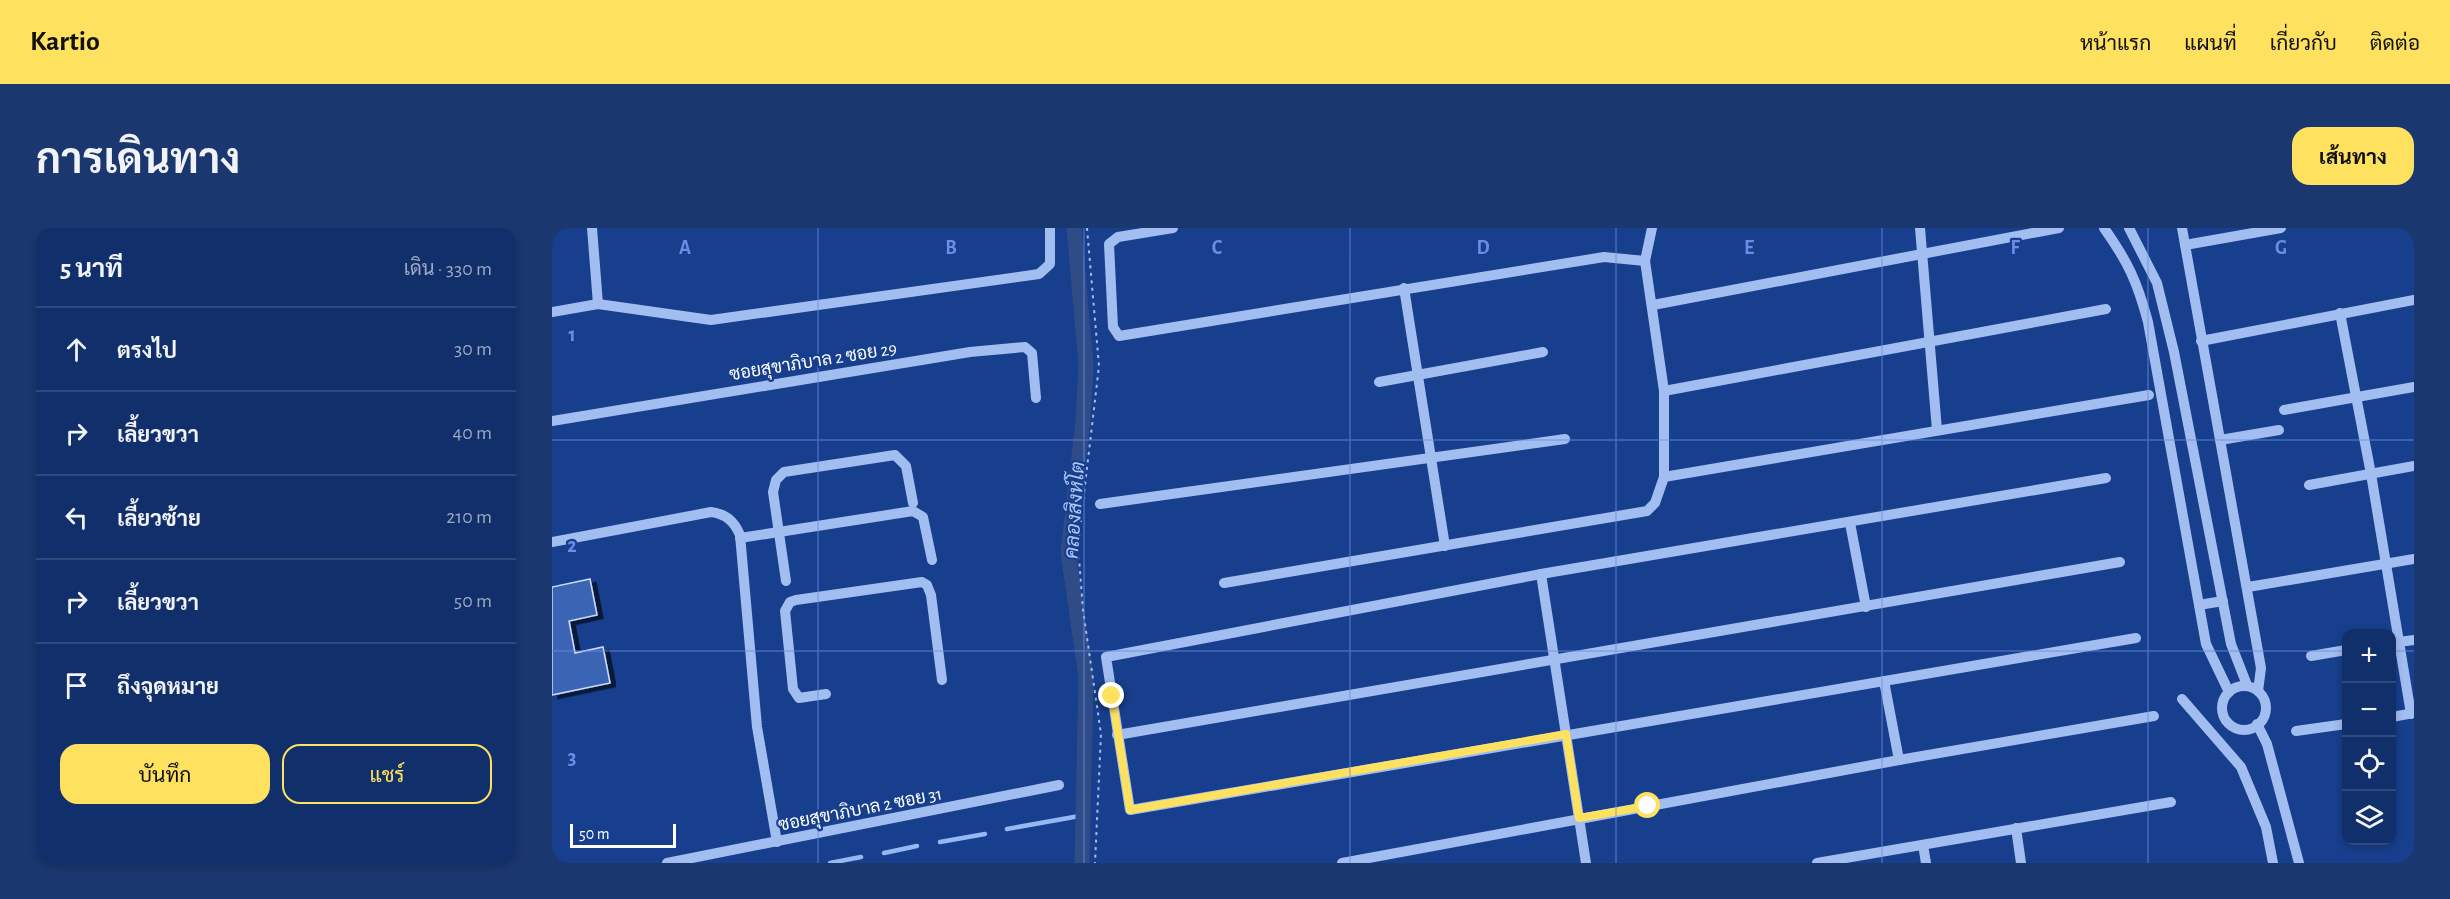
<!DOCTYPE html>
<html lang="th">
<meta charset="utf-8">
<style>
:root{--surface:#112f6a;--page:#1a3770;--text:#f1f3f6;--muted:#9ca9c1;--line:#304a7e;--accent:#ffe160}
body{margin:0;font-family:"Alegreya Sans",Sarabun,sans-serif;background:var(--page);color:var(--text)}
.controls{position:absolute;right:18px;bottom:18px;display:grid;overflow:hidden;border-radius:12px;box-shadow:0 3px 9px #0003}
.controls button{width:54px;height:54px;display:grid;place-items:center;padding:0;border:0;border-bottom:2px solid var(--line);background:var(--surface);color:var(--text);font:30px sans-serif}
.scale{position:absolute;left:18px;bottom:15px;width:106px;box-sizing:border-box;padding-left:6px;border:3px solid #fff;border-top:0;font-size:16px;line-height:21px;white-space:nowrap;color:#fff;-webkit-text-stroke:4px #173f8d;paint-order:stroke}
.stop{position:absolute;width:18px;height:18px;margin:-14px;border:4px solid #ffe160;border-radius:50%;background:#fff}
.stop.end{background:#ffe160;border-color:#fff;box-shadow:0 2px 6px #0008}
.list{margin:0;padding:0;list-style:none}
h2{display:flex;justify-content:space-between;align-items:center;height:78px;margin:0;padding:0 24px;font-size:26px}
h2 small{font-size:20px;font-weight:400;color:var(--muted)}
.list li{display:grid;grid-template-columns:39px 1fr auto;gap:18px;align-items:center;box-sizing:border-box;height:84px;padding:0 24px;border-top:2px solid var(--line)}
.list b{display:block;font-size:22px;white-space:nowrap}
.list em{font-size:20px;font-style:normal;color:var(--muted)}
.actions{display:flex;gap:12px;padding:18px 24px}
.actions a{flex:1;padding:14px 0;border:2px solid var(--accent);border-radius:18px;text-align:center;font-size:21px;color:var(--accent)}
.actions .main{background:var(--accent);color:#111}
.icon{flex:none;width:33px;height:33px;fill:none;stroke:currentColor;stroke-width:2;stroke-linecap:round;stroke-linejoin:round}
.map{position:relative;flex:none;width:1862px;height:635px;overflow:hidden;border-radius:18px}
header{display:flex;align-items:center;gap:36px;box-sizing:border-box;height:84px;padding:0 30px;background:var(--accent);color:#111}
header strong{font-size:28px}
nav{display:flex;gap:33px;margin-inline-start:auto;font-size:21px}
.intro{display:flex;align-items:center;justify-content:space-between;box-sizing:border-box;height:144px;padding:0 36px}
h1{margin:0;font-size:42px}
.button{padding:15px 27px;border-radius:18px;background:var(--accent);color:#111;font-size:21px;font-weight:700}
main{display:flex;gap:36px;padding:0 36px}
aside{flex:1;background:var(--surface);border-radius:18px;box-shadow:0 3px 9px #0003}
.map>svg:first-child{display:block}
</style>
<header>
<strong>Kartio</strong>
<nav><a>หน้าแรก</a><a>แผนที่</a><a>เกี่ยวกับ</a><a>ติดต่อ</a></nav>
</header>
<div class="intro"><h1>การเดินทาง</h1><a class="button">เส้นทาง</a></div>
<main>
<aside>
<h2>5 นาที<small>เดิน · 330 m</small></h2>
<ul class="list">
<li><svg class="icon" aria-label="ahead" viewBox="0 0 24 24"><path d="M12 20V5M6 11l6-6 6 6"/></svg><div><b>ตรงไป</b></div><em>30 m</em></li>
<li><svg class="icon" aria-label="right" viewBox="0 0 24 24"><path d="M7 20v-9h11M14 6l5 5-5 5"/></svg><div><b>เลี้ยวขวา</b></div><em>40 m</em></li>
<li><svg class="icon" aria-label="left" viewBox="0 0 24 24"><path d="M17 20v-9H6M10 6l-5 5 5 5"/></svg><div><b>เลี้ยวซ้าย</b></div><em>210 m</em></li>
<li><svg class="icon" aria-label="right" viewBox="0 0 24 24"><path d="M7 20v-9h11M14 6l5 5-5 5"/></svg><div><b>เลี้ยวขวา</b></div><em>50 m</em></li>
<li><svg class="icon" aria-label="arrive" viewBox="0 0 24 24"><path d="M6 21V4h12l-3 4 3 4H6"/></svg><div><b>ถึงจุดหมาย</b></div></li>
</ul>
<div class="actions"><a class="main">บันทึก</a><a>แชร์</a></div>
</aside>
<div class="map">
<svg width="1862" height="635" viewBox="0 0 1862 635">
<defs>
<filter id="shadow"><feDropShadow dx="6" dy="3.5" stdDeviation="0" flood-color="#0009"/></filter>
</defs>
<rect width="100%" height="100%" fill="#173f8d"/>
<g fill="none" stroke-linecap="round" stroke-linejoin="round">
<g stroke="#95b7f2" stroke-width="4.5">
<polyline points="455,601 533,587"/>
<polyline points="388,614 433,606"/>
<polyline points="332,625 365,618"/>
<polyline points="278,635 309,629"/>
</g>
<polyline stroke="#2f4c87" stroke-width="15" points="522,0 534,137 531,192 516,324 534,450 530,635"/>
</g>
<polygon fill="#3b65b4" stroke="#c9dafb" stroke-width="1.5" filter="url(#shadow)" points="38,351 45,387 17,393 23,425 51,419 58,455 0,467 0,359"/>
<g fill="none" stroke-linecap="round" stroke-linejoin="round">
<polyline stroke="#a2bdef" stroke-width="2" stroke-dasharray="3 4.5" stroke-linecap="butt" points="535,0 547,138 526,317 531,382 549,506 543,635"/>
<g stroke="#a2bdef" stroke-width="10">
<polyline points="40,0 46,76"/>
<polyline points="621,0 566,9 557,16 561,99 567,108 1052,29 1093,33"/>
<polyline points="1368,0 1385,202"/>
<path d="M1552,0C1576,34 1585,53 1596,94L1654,416L1677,464"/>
<polyline points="1577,0 1605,55 1622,124 1679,416 1695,457"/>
<polyline points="1630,0 1709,440 1706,463"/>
<polyline points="1633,17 1729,0"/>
<polyline points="852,60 893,318"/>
<polyline points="1101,77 1507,0"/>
<polyline points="0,84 46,76 159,92 487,46 498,36 498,0"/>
<polyline points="1788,85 1819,246 1859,486"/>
<polyline points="1649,113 1862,72"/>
<polyline points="827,154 991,124"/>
<polyline points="1112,163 1554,81"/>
<polyline points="1732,182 1862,159"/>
<polyline points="0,193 418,124 473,119 480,125 484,170"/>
<polyline points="1668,212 1727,202"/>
<polyline points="1112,249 1597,167"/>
<polyline points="1554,250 989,346 554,429 578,582 1584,410"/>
<polyline points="1757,257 1862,238"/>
<polyline points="548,276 1013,211"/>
<polyline points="1298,295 1314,379"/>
<polyline points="188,310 361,283 371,289 380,332"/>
<path d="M0,314L159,284C174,286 182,293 188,307L205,499L225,614"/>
<polyline points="989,346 1034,635"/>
<polyline points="234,353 221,264 224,252 232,244 343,227 354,238 361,275"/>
<polyline points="672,355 1095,283 1103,275 1112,249 1112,163 1093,33 1100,0"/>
<polyline points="1696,359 1862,331"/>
<polyline points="1647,377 1671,373"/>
<polyline points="1840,415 1862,412"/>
<polyline points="1759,428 1794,422"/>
<polyline points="1332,453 1347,532"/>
<circle cx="1692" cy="480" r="22"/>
<polyline points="274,466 247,470 241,461 233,383 238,374 244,372 370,354 375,357 379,367 390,452"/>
<polyline points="1630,471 1689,539 1714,599 1721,635"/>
<polyline points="1840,489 1862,485"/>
<polyline points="1705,496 1715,516 1747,635"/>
<polyline points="1744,503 1794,496"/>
<polyline points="565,507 1568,334"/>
<polyline points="1464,600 1469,635"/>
<polyline points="1371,617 1374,635"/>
<polyline points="115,635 507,557"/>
<polyline points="790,635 1347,532 1602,488"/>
<polyline points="1265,635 1619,574"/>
</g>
</g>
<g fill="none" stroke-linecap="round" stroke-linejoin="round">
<polyline stroke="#ffe160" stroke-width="8" points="560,468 578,582 1014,506 1027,590 1096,578"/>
</g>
<path fill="none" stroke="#6c8ce6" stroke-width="1.5" stroke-opacity="0.55" d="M266,0V635M532,0V635M798,0V635M1064,0V635M1330,0V635M1596,0V635M0,212H1862M0,423H1794M1840,423H1862"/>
<g text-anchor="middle" stroke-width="4.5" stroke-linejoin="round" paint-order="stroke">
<g font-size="18" fill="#fff" stroke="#173f8d">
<text transform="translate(261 133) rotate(-9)" y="6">ซอยสุขาภิบาล 2 ซอย 29</text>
<text transform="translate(308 581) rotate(-11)" y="6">ซอยสุขาภิบาล 2 ซอย 31</text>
</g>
<g font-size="20" font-style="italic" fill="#aec8f6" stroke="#173f8d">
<text transform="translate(522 282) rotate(-86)" y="7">คลองสิงห์โต</text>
</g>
</g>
<g font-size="20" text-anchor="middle" font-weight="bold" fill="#6c8ce6" stroke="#173f8d" stroke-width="4.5" stroke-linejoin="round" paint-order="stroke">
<text x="133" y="26">A</text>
<text x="399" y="26">B</text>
<text x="665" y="26">C</text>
<text x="931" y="26">D</text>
<text x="1197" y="26">E</text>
<text x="1463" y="26">F</text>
<text x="1729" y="26">G</text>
<text x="20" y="113">1</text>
<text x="20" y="324">2</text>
<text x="20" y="536">3</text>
</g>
</svg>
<div class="controls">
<button>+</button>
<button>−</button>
<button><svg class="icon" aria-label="locate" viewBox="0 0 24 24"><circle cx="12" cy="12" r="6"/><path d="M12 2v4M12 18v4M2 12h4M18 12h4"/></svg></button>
<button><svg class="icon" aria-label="layers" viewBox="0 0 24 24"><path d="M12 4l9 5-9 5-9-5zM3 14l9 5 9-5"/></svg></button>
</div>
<div class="scale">50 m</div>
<div class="stop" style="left:1096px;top:578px"></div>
<div class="stop end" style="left:560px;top:468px"></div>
</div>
</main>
